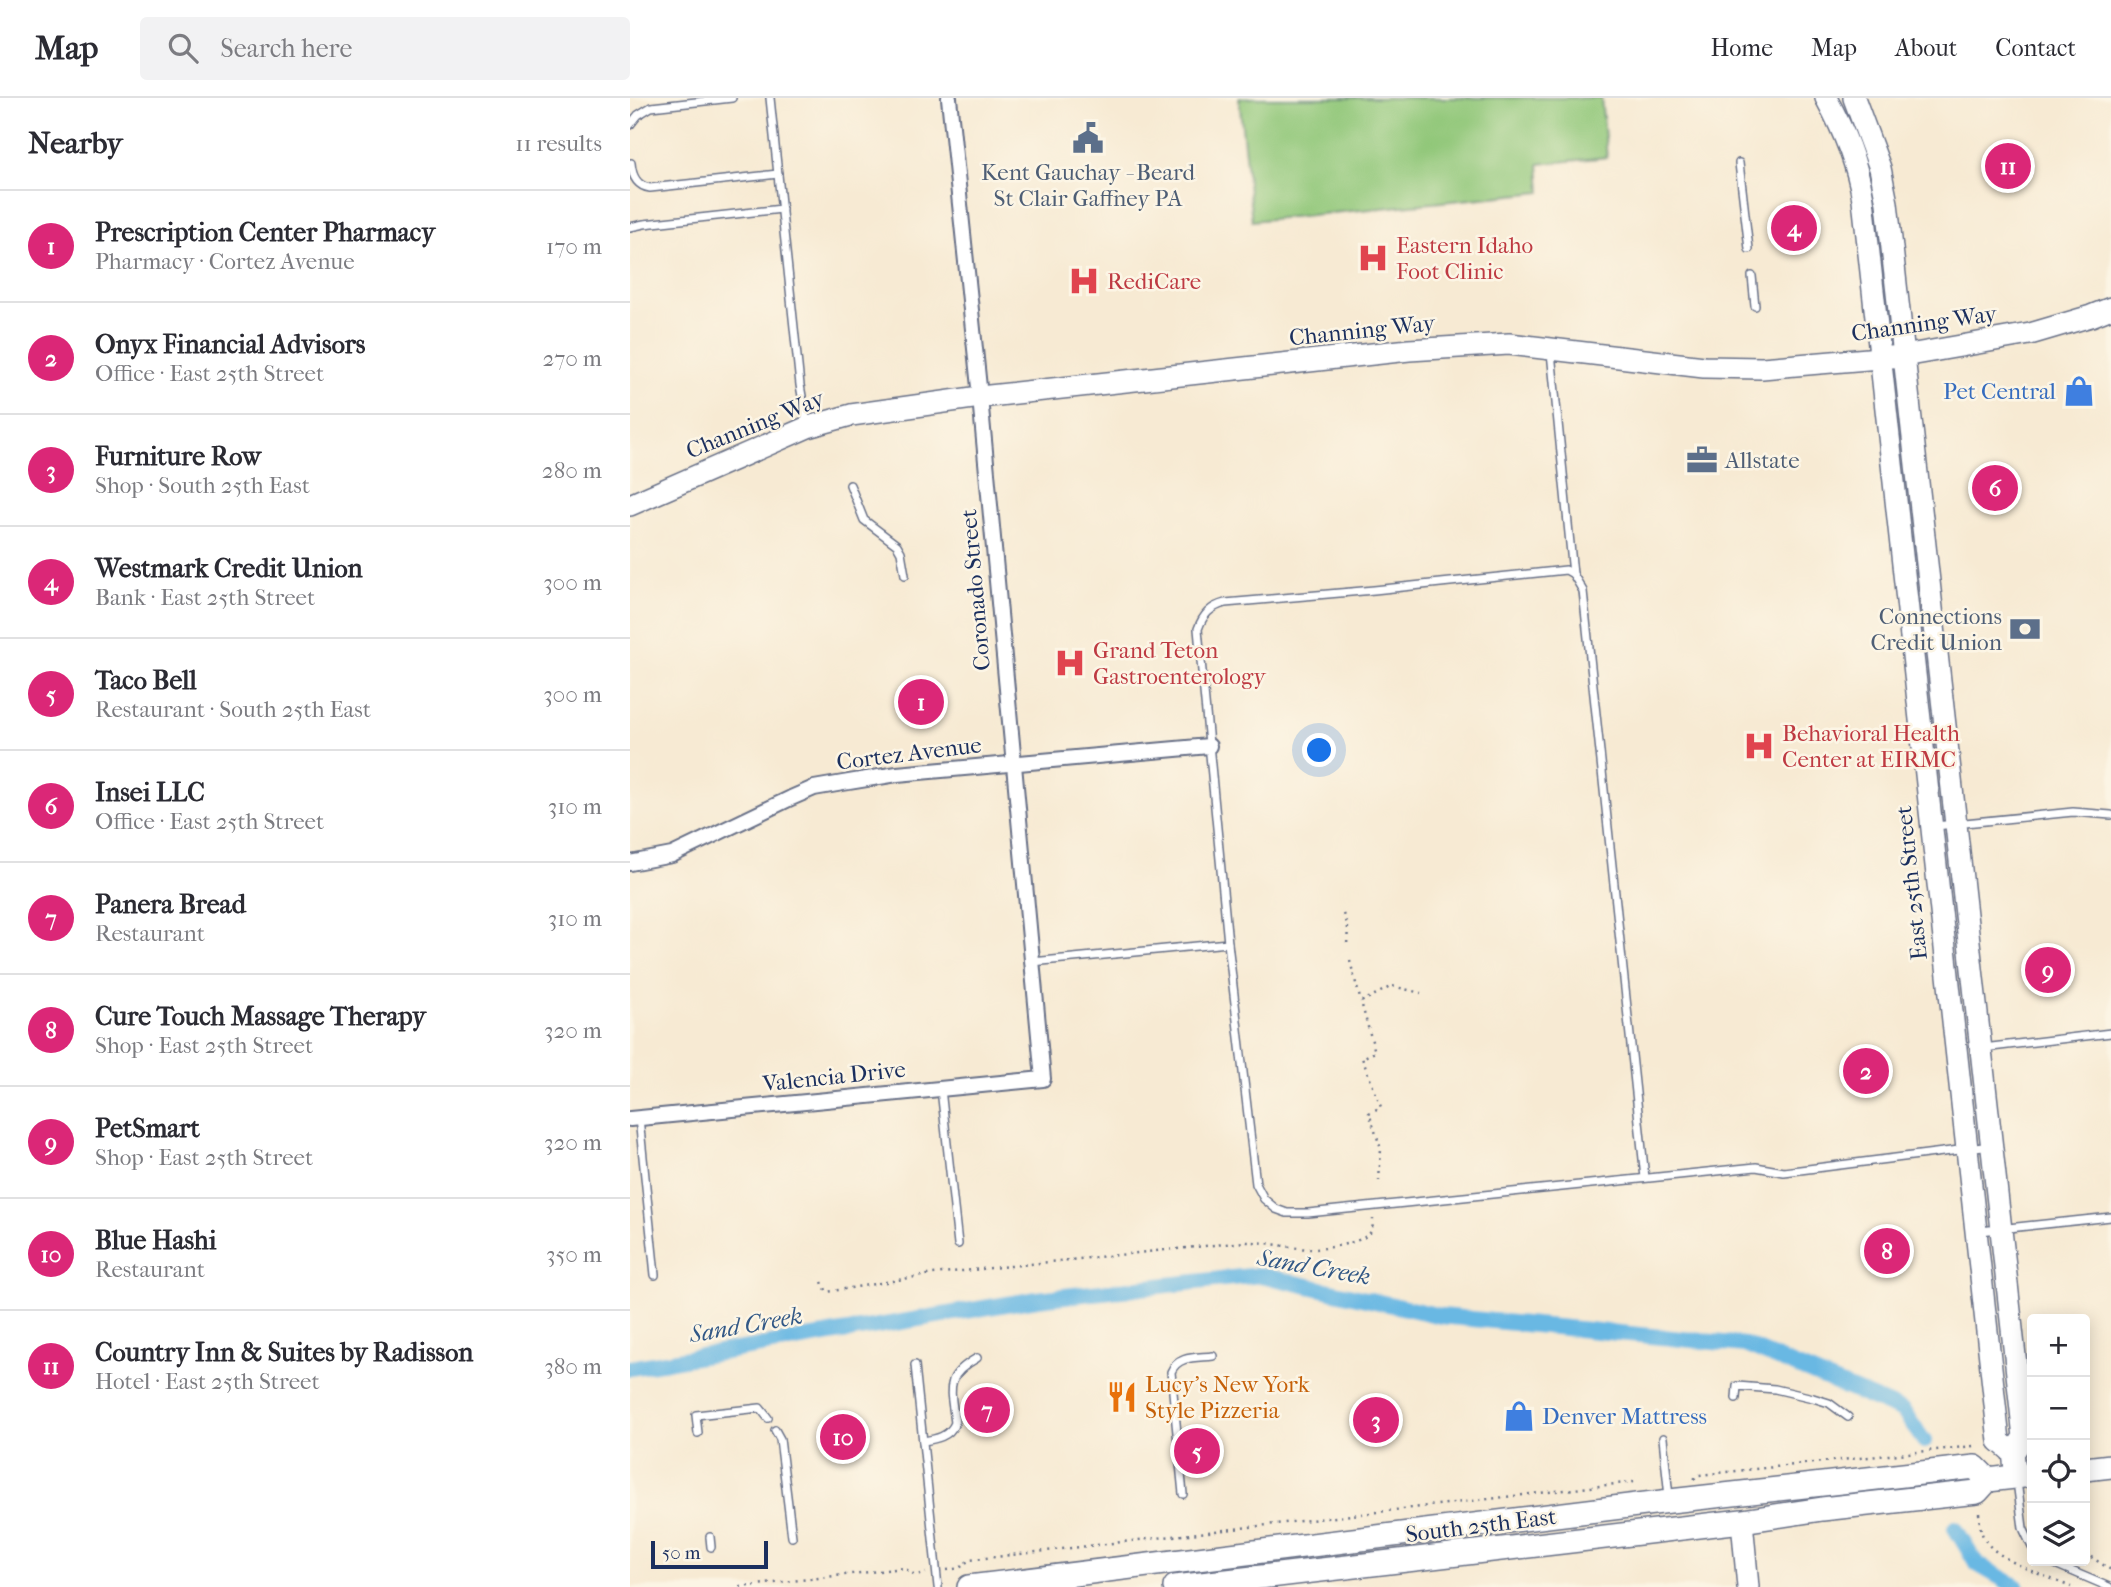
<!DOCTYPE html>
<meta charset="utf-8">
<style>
:root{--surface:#fff;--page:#f2f2f3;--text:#2b2b33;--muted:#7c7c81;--line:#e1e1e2;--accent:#db2777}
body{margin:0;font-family:"IM FELL French Canon",serif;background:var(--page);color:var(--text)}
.controls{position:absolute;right:21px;bottom:21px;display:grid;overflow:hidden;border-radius:7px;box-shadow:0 4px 18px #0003}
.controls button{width:63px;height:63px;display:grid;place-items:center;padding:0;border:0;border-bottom:2px solid var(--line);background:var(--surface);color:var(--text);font:35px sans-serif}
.scale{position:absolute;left:21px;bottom:18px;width:117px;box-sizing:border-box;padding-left:7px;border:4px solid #1b2f5e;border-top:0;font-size:19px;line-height:24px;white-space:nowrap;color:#1b2f5e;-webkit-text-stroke:5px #fcf5e5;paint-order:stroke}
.you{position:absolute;left:690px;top:653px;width:24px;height:24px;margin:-18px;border:5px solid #fff;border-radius:50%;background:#1a73e8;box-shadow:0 0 0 10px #1a73e833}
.badge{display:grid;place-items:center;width:46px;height:46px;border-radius:50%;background:var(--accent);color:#fff;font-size:23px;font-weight:700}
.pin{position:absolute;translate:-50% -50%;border:4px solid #fff;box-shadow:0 2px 7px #0006}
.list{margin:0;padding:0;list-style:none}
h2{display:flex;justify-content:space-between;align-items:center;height:91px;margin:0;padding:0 28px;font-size:30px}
h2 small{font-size:23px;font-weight:400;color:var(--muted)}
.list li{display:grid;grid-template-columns:46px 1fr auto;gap:21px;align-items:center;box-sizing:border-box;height:112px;padding:0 28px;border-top:2px solid var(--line)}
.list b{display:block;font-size:26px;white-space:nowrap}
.list p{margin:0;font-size:23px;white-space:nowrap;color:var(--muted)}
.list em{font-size:23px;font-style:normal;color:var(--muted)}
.icon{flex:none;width:38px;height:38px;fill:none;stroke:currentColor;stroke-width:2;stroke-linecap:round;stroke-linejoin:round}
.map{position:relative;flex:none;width:1481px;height:1489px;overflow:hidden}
header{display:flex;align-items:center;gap:42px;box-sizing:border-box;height:98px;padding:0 35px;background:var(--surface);border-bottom:2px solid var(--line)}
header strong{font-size:33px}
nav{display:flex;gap:38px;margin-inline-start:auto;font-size:24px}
.search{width:490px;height:63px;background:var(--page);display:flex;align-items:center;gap:18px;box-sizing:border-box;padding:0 24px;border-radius:7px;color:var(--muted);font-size:26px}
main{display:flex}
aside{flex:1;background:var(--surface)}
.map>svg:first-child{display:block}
</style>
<header>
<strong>Map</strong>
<div class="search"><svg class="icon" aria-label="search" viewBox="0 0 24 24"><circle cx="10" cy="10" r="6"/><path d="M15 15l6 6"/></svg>Search here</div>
<nav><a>Home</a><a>Map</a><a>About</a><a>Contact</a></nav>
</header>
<main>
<aside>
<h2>Nearby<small>11 results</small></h2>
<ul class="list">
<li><span class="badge">1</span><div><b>Prescription Center Pharmacy</b><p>Pharmacy · Cortez Avenue</p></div><em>170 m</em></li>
<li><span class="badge">2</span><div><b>Onyx Financial Advisors</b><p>Office · East 25th Street</p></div><em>270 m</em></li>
<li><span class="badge">3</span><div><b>Furniture Row</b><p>Shop · South 25th East</p></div><em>280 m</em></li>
<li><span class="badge">4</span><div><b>Westmark Credit Union</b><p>Bank · East 25th Street</p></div><em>300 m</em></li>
<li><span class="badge">5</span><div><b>Taco Bell</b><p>Restaurant · South 25th East</p></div><em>300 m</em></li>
<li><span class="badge">6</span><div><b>Insei LLC</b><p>Office · East 25th Street</p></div><em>310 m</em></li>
<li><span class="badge">7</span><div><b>Panera Bread</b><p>Restaurant</p></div><em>310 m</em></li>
<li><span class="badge">8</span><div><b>Cure Touch Massage Therapy</b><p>Shop · East 25th Street</p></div><em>320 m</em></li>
<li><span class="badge">9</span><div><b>PetSmart</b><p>Shop · East 25th Street</p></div><em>320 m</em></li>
<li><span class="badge">10</span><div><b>Blue Hashi</b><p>Restaurant</p></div><em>350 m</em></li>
<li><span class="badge">11</span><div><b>Country Inn &amp; Suites by Radisson</b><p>Hotel · East 25th Street</p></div><em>380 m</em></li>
</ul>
</aside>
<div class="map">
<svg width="1481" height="1489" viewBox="0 0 1481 1489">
<rect width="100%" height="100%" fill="#fcf5e5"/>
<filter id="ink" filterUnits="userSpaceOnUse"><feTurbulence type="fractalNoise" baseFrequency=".0143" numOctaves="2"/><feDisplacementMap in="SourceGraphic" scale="14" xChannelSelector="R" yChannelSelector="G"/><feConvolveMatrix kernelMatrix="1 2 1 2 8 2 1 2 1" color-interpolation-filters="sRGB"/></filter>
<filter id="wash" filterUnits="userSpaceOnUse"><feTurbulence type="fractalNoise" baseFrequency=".00686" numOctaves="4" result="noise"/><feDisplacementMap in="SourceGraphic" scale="28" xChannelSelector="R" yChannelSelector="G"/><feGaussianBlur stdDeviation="1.57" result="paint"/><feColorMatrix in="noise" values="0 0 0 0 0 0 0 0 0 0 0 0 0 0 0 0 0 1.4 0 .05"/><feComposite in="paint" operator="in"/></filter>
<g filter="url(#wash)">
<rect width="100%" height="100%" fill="#f7ead3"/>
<polygon fill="#91c779" stroke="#567b6c" stroke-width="2" points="609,0 971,0 977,59 909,66 911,94 622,123"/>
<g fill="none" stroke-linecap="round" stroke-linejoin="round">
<g stroke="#69b8e3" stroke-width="16">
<polyline points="0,1270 407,1201 630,1177 811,1218 1115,1247 1273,1313 1294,1343"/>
<polyline points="1325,1430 1347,1466 1387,1489"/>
</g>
</g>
</g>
<g filter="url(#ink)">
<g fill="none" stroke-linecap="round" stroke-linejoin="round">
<defs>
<g id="lane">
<polyline points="140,0 170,287 177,326"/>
<polyline points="0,27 8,17 21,9 102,0"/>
<path d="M1,65C2,77 6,88 20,90L148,76"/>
<polyline points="1109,65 1119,151"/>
<polyline points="0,129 14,126 152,111"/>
<polyline points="1122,178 1125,208"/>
<polyline points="921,254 943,476"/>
<polyline points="220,387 234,422 267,447 271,454 275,477"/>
<polyline points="1305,728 1443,714 1481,717"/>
<polyline points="402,864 598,845"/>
<polyline points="1353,950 1481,935"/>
<polyline points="311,991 328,1146"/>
<polyline points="9,1020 25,1177"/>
<path d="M1015,1080L953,493L943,476L936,472L744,492L595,505C580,509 573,517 568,531L598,845L626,1086L634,1101L646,1111L657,1115H678L1126,1069L1154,1074L1361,1048"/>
<polyline points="1350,1133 1481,1119"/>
<polyline points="285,1267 308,1489"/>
<polyline points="1106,1300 1107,1288 1145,1291 1183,1300 1199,1305 1218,1319"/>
<polyline points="145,1332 150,1341 162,1439"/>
<polyline points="68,1335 66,1317 130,1310 138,1320"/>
<polyline points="1033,1340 1039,1399"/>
<path d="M293,1343C306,1341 319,1339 325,1325C321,1291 313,1279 347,1260"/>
<polyline points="1387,1383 1393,1430 1402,1449"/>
<path d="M553,1396L541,1274C548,1257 567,1260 583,1258"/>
<polyline points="80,1439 81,1449"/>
<polyline points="1418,1463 1479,1489"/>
</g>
<g id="street">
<polyline points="0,765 42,757 161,700 184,690 213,685 267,676 579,648"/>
<polyline points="0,1021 413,981 350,299 319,0"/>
</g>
<g id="secondary">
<path d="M1196,0C1214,33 1227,64 1233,101L1369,1343L1383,1355L1386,1379"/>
<polyline points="1224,0 1250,70 1257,105 1394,1339 1383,1355"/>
<polyline points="0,407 178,329 221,317 350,299 779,252 879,246 1074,269 1132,270 1273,258 1400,236 1461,218 1481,210"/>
<polyline points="1112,1423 1118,1489"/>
</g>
<g id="primary">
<polyline points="1455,1371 1481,1368"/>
<polyline points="339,1489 1040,1403 1345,1369 1358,1382"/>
<polyline points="545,1489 1112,1423 1192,1411 1347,1394 1358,1382 1402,1377"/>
</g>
</defs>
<use href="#lane" stroke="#687087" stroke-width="10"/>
<use href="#street" stroke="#687087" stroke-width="18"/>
<use href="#secondary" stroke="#687087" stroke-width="24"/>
<use href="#primary" stroke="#687087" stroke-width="26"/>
<g stroke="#687087" stroke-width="2.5" stroke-dasharray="2 5" stroke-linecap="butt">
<polyline points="713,816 718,828 717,847"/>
<polyline points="720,863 731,904"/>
<polyline points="749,1083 751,1051 739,1015 751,1009 732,960 745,954 731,904 762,888 791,895"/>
<path d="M192,1184L197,1194L303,1176L614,1144C637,1143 657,1150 680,1151C693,1152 729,1145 739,1136C743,1132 743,1126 743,1121"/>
<polyline points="1064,1381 1069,1377 1344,1348"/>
<path d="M1349,1415C1350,1425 1350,1434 1355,1442C1368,1463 1418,1479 1441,1489"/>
<polyline points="1455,1455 1481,1472"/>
<polyline points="317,1472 330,1470 339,1462 1003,1384 1008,1387"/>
<polyline points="110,1489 274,1470 285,1477 296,1475"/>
</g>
<use href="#lane" stroke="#fff" stroke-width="7"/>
<use href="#street" stroke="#fff" stroke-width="14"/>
<use href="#secondary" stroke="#fff" stroke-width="21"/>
<use href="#primary" stroke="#fff" stroke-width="23"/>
</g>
</g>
<defs>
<symbol id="civic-bare" viewBox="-9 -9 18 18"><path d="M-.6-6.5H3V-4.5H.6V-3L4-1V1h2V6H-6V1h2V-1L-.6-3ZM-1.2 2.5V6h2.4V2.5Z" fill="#5c6f8a" stroke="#fcf5e5" stroke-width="2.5" paint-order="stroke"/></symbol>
<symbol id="hospital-bare" viewBox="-9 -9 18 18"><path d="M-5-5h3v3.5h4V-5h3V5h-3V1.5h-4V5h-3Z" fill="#e0444e" stroke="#fcf5e5" stroke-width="2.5" paint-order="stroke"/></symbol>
<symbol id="shop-bare" viewBox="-9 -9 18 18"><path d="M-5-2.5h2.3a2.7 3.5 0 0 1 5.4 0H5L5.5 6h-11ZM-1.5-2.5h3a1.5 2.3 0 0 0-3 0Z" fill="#3f7fe0" stroke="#fcf5e5" stroke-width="2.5" paint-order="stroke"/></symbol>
<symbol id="office-bare" viewBox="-9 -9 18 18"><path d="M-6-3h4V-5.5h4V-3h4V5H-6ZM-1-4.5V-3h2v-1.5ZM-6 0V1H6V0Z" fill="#5c6f8a" stroke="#fcf5e5" stroke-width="2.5" paint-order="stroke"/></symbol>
<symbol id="bank-bare" viewBox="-9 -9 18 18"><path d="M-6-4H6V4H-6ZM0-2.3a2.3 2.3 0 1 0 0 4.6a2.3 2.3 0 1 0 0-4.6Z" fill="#5c6f8a" stroke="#fcf5e5" stroke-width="2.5" paint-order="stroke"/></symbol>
<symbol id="restaurant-bare" viewBox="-9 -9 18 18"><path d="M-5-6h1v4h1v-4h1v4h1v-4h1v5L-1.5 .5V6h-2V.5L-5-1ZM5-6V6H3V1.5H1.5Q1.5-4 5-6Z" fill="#e8710a" stroke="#fcf5e5" stroke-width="2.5" paint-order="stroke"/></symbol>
</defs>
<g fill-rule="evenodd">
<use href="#civic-bare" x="436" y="18" width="44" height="44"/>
<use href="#hospital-bare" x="721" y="138" width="44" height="44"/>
<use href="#hospital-bare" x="432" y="161" width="44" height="44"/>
<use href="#shop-bare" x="1427" y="271" width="44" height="44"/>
<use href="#office-bare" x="1050" y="340" width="44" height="44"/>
<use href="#bank-bare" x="1373" y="509" width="44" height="44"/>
<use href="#hospital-bare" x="418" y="543" width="44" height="44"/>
<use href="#hospital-bare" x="1107" y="626" width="44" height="44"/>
<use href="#restaurant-bare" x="470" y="1277" width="44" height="44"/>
<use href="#shop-bare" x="867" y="1296" width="44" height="44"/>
</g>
<g text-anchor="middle" stroke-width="5" stroke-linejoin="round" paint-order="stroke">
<g font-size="23" fill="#4e5e75" stroke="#fcf5e5">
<text x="458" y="82">Kent Gauchay - Beard<tspan x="458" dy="26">St Clair Gaffney PA</tspan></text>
<text x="1095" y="370" text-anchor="start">Allstate</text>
<text x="1372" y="526" text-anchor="end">Connections<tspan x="1372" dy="26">Credit Union</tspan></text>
</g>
<g font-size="23" fill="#be3a42" stroke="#fcf5e5" text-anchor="start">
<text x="766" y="155">Eastern Idaho<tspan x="766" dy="26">Foot Clinic</tspan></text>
<text x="477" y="191">RediCare</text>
<text x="463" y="560">Grand Teton<tspan x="463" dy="26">Gastroenterology</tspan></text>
<text x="1152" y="643">Behavioral Health<tspan x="1152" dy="26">Center at EIRMC</tspan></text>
</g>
<g font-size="23" fill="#1b2f5e" stroke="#fcf5e5">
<text transform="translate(1294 225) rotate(-8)" y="8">Channing Way</text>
<text transform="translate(732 232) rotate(-6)" y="8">Channing Way</text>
<text transform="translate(125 326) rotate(-22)" y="8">Channing Way</text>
<text transform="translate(345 492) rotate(-95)" y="8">Coronado Street</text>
<text transform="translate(279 655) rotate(-7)" y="8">Cortez Avenue</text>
<text transform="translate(1281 785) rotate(-96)" y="8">East 25th Street</text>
<text transform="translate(204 978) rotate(-6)" y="8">Valencia Drive</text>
<text transform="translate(851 1427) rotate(-7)" y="8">South 25th East</text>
</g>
<g font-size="23" fill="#366cbe" stroke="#fcf5e5" text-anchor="end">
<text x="1426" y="301">Pet Central</text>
<text x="912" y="1326" text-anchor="start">Denver Mattress</text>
</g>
<g font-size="23" fill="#c56008" stroke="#fcf5e5" text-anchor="start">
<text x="515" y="1294">Lucy's New York<tspan x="515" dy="26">Style Pizzeria</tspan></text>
</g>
<g font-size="24" font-style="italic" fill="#325886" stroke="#fcf5e5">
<text transform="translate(684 1169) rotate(10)" y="8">Sand Creek</text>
<text transform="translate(116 1227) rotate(-10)" y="8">Sand Creek</text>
</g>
</g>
</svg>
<div class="controls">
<button>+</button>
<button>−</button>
<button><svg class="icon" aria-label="locate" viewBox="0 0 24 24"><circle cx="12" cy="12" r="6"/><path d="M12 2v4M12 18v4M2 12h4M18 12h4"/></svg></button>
<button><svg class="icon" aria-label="layers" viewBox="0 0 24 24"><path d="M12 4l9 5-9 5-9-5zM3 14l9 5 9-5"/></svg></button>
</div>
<div class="scale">50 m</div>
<div class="you"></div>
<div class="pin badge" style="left:291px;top:604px">1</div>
<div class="pin badge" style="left:1236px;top:973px">2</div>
<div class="pin badge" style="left:746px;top:1322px">3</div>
<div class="pin badge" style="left:1164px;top:130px">4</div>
<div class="pin badge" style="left:567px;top:1353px">5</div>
<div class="pin badge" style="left:1365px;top:390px">6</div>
<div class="pin badge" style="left:357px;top:1312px">7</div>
<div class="pin badge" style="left:1257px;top:1153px">8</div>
<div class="pin badge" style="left:1418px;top:872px">9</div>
<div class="pin badge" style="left:213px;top:1339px">10</div>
<div class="pin badge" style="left:1378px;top:68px">11</div>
</div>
</main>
